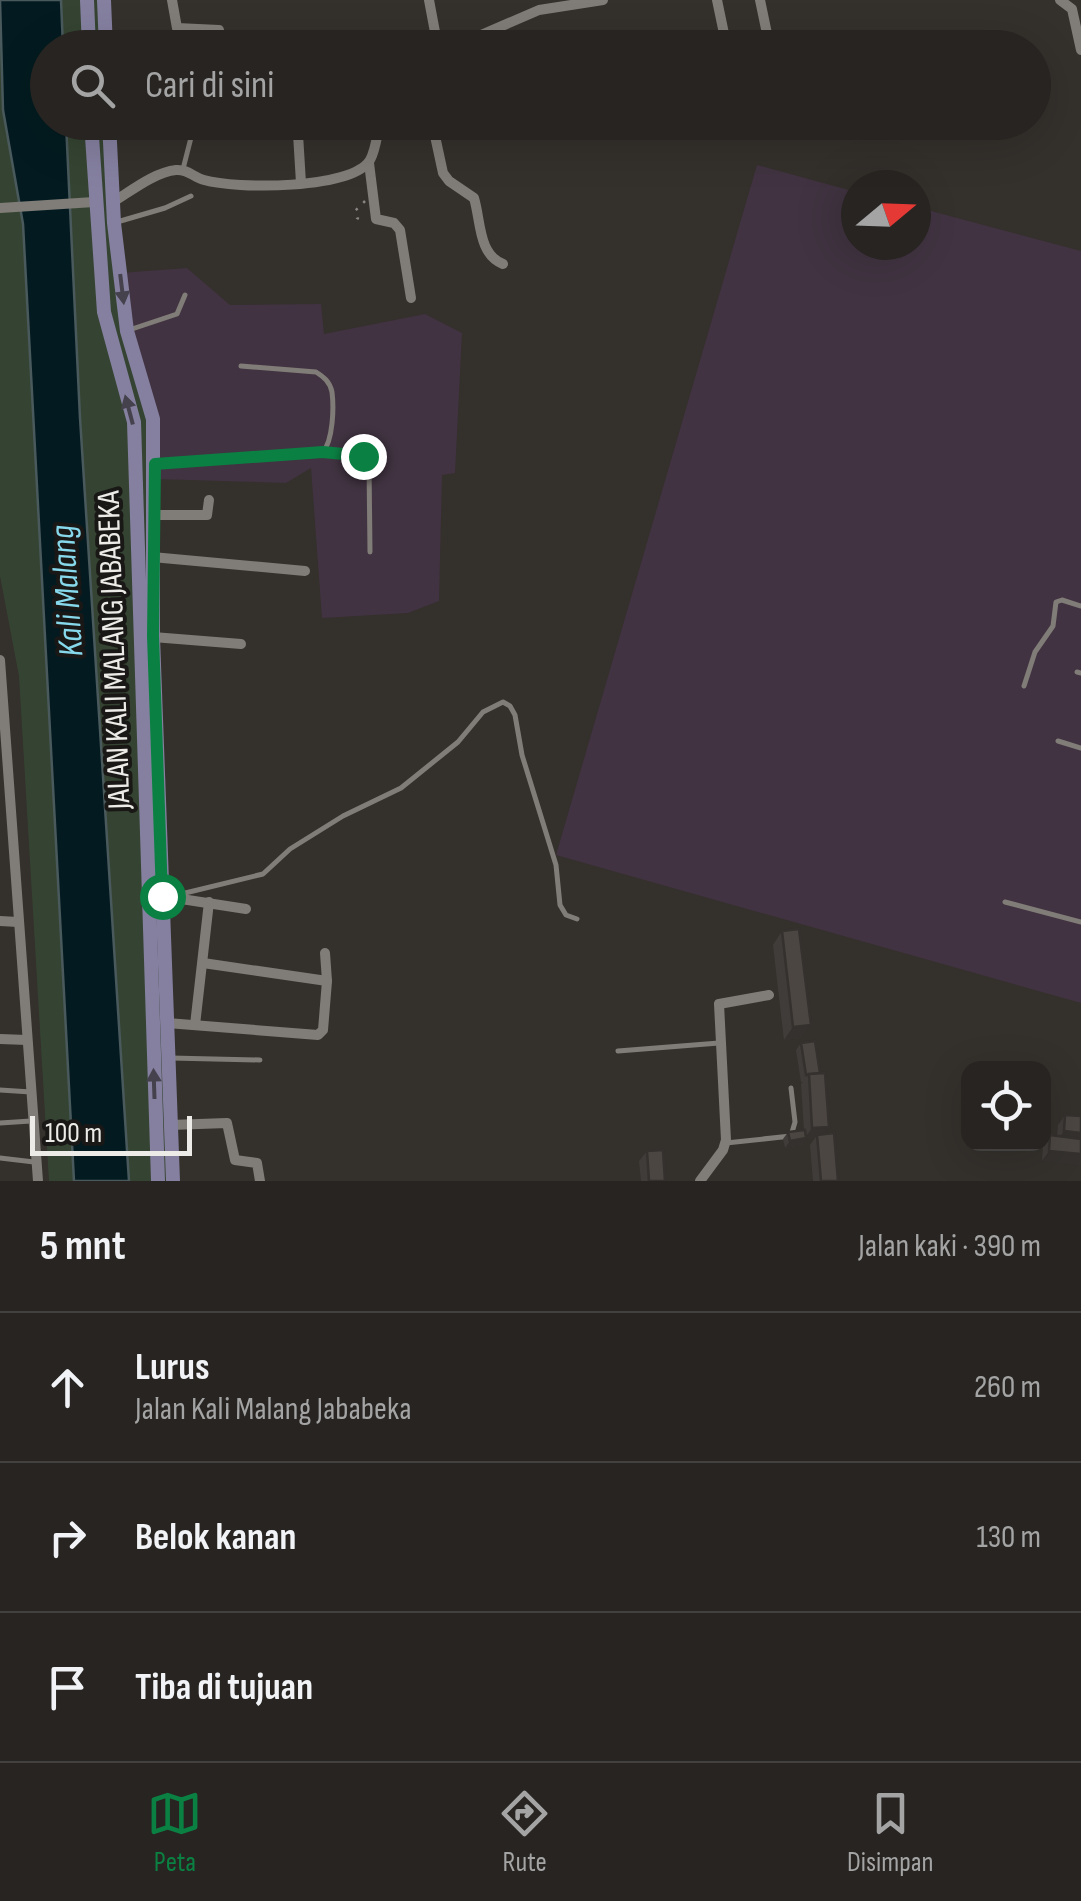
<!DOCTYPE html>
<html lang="id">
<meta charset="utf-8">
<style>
:root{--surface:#272421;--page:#33302e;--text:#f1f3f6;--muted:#a4a4a5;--line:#43413f;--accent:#0b8043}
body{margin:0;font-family:"Sofia Sans Condensed",sans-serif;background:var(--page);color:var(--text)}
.controls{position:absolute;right:30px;bottom:30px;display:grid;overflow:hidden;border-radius:20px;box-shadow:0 10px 40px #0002}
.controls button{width:90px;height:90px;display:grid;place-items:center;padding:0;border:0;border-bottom:2px solid var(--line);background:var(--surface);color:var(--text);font:50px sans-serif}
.compass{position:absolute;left:841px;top:170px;width:90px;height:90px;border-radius:50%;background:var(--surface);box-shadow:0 10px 40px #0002;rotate:71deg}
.scale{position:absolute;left:30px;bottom:25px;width:162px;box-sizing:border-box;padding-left:10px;border:5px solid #edebe8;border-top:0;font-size:28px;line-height:35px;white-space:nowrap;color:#edebe8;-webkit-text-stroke:8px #1a1816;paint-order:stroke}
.stop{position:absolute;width:30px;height:30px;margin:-22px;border:8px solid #0b8043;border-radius:50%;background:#fff}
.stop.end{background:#0b8043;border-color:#fff;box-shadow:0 2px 10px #0008}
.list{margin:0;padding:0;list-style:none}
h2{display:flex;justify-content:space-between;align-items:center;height:130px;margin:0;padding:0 40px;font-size:42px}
h2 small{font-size:32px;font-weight:400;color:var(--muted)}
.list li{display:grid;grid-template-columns:65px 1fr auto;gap:30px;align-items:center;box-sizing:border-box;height:150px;padding:0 40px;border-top:2px solid var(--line)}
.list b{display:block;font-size:38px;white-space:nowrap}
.list p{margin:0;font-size:32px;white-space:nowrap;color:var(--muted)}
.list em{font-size:32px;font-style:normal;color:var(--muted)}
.icon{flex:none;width:55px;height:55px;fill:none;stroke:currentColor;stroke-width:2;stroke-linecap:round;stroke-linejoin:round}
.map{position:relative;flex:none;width:1081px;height:1181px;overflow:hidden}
.search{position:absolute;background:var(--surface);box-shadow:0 10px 40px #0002;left:30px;right:30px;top:30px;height:110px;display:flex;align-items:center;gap:25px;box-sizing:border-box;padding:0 35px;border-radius:55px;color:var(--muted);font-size:38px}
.sheet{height:580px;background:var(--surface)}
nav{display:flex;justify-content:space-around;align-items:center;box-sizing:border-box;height:140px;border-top:2px solid var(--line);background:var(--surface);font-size:28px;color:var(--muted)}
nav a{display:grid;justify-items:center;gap:5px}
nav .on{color:var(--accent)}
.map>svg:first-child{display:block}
</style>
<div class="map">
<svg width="1081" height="1181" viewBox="0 0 1081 1181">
<rect width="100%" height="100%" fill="#34302c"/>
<g fill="#413341">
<polygon points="757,165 856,192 856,245 916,245 916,207 1081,251 1081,1003 556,855"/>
<polygon points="187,268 230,305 321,304 324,334 425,314 462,333 455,473 442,475 439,601 408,613 322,618 311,468 286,483 154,479 120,273"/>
</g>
<g fill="#354432">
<polygon points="61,0 104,0 106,47 63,47"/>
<polygon points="0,11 3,110 23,224 75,1181 49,1181 19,676 0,576"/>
<polygon points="66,123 109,123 127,331 153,419 173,1181 129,1181 80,418"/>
</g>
<polygon fill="#031b20" stroke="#49595c" stroke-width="2.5" points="0,0 61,0 63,47 48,48 48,122 66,123 80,418 129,1181 74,1181 23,224 3,110"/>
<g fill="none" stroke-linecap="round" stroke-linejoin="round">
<polyline stroke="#898683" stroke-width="2.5" stroke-dasharray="2.5 8" stroke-linecap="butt" points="365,201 355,211 357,218 365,222"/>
<g stroke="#807c77" stroke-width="5">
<polyline points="183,169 195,122"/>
<polyline points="117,222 165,208 191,196"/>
<polyline points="129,330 177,314 185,295"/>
<polyline points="323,452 363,456 369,464 370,552"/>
<path d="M155,464L323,452C333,440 334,408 332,392C330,382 324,377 316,372L241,366"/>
<polyline points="1077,672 1081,673"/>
<polyline points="1024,686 1035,652 1053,626 1056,602 1062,600 1081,606"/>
<polyline points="1058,741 1081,748"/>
<polyline points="177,895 263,874 290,849 343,816 401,788 458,742 483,712 503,702 510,706 515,715 522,755 556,865 560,905 566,915 577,919"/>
<polyline points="1005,902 1081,922"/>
<polyline points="618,1051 719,1043"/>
<polyline points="171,1058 260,1060"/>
<polyline points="0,1090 31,1092"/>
<polyline points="0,1123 31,1121"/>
<polyline points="726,1143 791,1136 795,1122 791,1088"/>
<polyline points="0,1158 34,1162"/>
</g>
<g stroke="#807c77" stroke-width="10">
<polyline points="172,0 177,28 219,30 222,48"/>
<polyline points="429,0 438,48"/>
<polyline points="717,0 727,48"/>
<polyline points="760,0 770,48"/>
<polyline points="1060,0 1072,9 1081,50"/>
<polyline points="327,45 327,48"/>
<polyline points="451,48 539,10 603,0"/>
<polyline points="284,122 285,130 294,130 298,134 301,183"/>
<path d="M432,122L443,173L449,181L474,198C481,221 478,254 503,264"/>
<polyline points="369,163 376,219 394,223 400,230 411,298"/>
<path d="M113,202C131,191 155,172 176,170C188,169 193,177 204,180C235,189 352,190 370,160C376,150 377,134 380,122"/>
<polyline points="0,208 94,202"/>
<polyline points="152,515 207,515 209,500"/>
<polyline points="152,557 305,571"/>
<polyline points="153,637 241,644"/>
<polyline points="0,660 38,1181"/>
<polyline points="162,896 246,909"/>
<polyline points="0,921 18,922"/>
<polyline points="203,963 327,981"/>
<polyline points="167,1023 318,1035 323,1030 327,981 325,953"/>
<polyline points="195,1025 209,902"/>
<polyline points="0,1039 27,1040"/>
<polyline points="170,1125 227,1123 235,1160 257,1163 260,1181"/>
<polyline points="700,1181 723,1150 726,1140 719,1004 769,995"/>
</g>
<g stroke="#8580a0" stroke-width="14">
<polyline points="87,0 89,48"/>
<polyline points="104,0 106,48"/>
<polyline points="91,122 104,312 134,422 158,1181"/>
<polyline points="109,122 114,223 127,331 153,419 153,637 173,1181"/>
</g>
</g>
<g fill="#403c39">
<polygon points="782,931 801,1038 784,1040 773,945"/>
<polygon points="801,1043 824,1134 838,1181 813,1181 810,1145 815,1138 806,1138 802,1145 785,1148 783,1139 788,1132 804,1130 801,1084 803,1082 801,1082 796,1050"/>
<polygon points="1065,1115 1081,1116 1042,1161 1043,1146 1050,1135 1057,1136 1058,1125"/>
<polygon points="647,1151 665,1181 641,1181 639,1161"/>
</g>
<g fill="#34312e">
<polygon points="811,1025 801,1038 784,1040 793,1027"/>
<polygon points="829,1127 822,1137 817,1135 815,1138 805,1138 812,1128"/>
<polygon points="1064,1131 1081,1133 1081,1144 1056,1142"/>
<polygon points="806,1138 802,1145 785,1148 790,1141"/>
<polygon points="1049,1151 1081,1154 1081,1166 1042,1161"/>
</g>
<g fill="#4b4642" stroke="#34312e" stroke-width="2.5">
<polygon points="799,929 811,1025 793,1027 782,931"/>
<polygon points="815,1041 820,1073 806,1075 801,1043"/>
<polygon points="825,1073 829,1127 812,1128 809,1074"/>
<polygon points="1065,1115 1081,1116 1081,1133 1064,1131"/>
<polygon points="805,1130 806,1138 790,1141 788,1132"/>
<polygon points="834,1133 838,1181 821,1181 817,1135"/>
<polygon points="1050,1135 1081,1139 1081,1154 1049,1151"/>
<polygon points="663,1150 665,1181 649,1181 647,1151"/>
</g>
<defs><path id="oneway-solid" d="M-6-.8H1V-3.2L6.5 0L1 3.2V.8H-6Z" transform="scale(2.5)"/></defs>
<g fill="#45424d">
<use href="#oneway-solid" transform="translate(122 289) rotate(83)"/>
<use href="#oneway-solid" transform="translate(129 410) rotate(-105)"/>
<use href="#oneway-solid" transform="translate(154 1084) rotate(-92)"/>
</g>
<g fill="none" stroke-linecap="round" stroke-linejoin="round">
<polyline stroke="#0b8043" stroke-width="12" points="162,896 153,636 155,464 323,452 363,456"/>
</g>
<g text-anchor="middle" stroke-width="8" stroke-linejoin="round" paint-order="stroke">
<g font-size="32" fill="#edebe8" stroke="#1a1816">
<text transform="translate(113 650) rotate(-92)" y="11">JALAN KALI MALANG JABABEKA</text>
</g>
<g font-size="35" font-style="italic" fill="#86d8ea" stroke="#1a1816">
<text transform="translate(66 591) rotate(-94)" y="12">Kali Malang</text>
</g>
</g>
</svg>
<div class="controls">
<button><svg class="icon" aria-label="locate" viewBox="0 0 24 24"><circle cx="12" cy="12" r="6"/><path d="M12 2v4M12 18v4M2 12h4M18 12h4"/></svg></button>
</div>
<svg class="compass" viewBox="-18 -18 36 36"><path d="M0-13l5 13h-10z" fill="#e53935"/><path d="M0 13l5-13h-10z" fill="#a4a4a5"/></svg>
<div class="scale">100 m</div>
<div class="stop" style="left:162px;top:896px"></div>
<div class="stop end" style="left:363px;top:456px"></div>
<div class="search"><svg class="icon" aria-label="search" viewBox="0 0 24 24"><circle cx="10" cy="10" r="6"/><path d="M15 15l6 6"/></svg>Cari di sini</div>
</div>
<section class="sheet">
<h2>5 mnt<small>Jalan kaki · 390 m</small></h2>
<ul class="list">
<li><svg class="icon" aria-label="ahead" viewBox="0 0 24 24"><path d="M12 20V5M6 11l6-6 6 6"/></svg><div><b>Lurus</b><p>Jalan Kali Malang Jababeka</p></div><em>260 m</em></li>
<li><svg class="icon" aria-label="right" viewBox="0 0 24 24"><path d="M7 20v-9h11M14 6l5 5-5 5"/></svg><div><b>Belok kanan</b></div><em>130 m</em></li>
<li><svg class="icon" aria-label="arrive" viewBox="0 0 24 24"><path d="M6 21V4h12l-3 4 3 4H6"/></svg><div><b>Tiba di tujuan</b></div></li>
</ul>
</section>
<nav>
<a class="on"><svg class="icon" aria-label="map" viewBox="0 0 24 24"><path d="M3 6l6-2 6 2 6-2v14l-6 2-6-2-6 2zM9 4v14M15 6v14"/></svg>Peta</a>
<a><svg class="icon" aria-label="directions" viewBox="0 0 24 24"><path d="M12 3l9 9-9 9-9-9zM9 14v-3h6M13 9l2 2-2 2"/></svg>Rute</a>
<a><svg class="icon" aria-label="saved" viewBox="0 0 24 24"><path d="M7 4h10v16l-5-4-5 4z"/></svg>Disimpan</a>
</nav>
